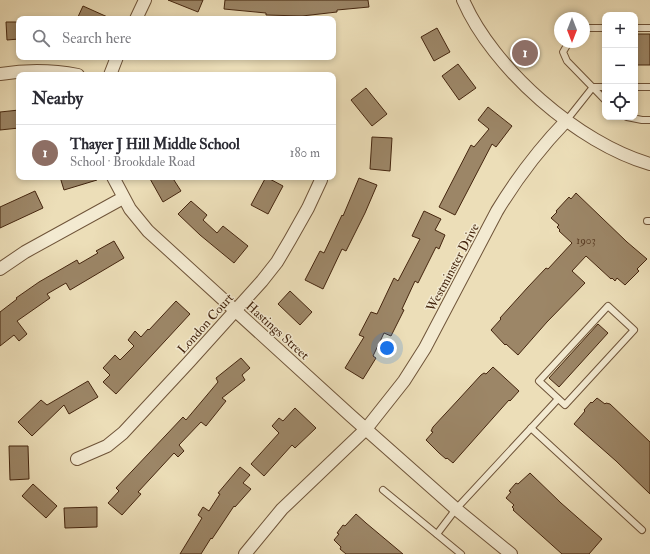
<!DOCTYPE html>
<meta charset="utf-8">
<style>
:root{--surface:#fff;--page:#f7f7f7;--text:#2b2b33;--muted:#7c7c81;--line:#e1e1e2;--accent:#8f2418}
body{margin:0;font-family:"IM FELL Double Pica",serif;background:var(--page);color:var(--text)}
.controls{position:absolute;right:12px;top:12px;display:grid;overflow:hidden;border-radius:8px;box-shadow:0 2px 6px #0003}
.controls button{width:36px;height:36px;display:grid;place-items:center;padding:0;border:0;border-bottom:1px solid var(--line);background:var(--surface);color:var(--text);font:20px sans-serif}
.compass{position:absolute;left:554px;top:12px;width:36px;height:36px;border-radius:50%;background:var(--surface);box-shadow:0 2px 6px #0003;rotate:180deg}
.you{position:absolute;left:387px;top:348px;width:14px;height:14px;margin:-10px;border:3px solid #fff;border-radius:50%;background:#1a73e8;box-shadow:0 0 0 6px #1a73e833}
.badge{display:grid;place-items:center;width:26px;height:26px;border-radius:50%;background:var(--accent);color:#fff;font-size:13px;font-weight:700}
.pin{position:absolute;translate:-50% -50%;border:2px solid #fff;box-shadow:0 1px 4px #0006}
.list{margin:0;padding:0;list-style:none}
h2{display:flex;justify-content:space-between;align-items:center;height:52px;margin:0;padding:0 16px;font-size:17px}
h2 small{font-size:13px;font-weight:400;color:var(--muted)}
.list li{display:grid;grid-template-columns:26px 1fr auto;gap:12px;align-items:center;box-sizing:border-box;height:56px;padding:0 16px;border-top:1px solid var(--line)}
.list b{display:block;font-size:15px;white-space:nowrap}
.list p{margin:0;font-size:13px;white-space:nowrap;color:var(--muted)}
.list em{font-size:13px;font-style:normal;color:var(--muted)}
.icon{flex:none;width:22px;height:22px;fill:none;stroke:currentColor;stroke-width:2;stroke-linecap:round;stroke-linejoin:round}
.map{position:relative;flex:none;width:650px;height:554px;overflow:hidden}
.search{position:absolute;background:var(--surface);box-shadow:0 2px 6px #0003;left:16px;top:16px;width:320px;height:44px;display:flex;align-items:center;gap:10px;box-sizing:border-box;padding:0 14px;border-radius:8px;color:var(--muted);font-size:15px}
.panel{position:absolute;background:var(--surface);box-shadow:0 2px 6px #0003;left:16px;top:72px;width:320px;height:108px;border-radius:8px}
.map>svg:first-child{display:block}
</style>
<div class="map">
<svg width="650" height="554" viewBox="0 0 650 554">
<rect width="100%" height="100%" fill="#ecdeb8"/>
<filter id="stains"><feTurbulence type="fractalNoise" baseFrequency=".005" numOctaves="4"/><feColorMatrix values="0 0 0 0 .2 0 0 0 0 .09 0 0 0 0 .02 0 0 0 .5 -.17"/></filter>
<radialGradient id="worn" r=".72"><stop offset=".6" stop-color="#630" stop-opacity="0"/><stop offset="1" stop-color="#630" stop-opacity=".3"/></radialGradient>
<g fill="#9c8667" stroke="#45260f">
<polygon points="168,0 203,0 198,12"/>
<polygon points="225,0 368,0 369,7 337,10 337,12 302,16 266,15 266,13 224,9"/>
<polygon points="83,6 112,19 77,19"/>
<polygon points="6,22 19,22 19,39 7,40"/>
<polygon points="437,28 450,52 434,61 421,37"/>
<rect x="635" y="34" width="15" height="31"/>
<polygon points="458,64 476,88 459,100 442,76"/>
<polygon points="366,88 387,114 372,126 351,100"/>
<polygon points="488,107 512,126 496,147 492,144 455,215 439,207 471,145 474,147 489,129 478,120"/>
<polygon points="19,110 19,128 0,130 0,112"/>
<polygon points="372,137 392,138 390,171 370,169"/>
<polygon points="60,177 97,177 97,180 64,190"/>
<polygon points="149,177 172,177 181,191 163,202"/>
<polygon points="266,177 283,186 268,214 251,205"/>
<polygon points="359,178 377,185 365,213 346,251 342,249 323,289 305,280 320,251 324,253 342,215 343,216"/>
<polygon points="35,191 43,208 0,228 0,207"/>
<polygon points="576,193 627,242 647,259 637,269 639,271 625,285 617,278 615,281 612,278 611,279 586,256 572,271 585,283 547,322 518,355 506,344 505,345 491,330 501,319 500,318 528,287 546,268 548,269 572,243 559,231 560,230 557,227 559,225 551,218 557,212 556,211 569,197 571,199"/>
<polygon points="191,201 207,215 203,220 217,233 223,226 248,246 234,263 200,235 178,214"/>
<polygon points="424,211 441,219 435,230 445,235 439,249 436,247 418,283 415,281 402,309 404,310 391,336 384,333 373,356 376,358 363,379 345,368 364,337 359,335 371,312 377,314 394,278 398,281 420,239 412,236"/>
<polygon points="114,241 124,258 70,290 66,283 47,294 50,298 17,321 27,334 19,341 14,335 0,346 0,312 17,299 16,298 39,282 77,260 79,264 98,253 96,251"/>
<polygon points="290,291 312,312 300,325 278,304"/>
<polygon points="176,301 190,314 116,394 103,382 110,375 103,368 115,355 120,360 134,346 128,340 135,331 141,337 148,329 149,330"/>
<polygon points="598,324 608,333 559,387 549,378"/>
<polygon points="241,358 250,368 242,375 245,380 222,398 226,401 206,426 201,422 179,445 184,451 178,457 174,453 138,492 141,494 122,515 108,503 119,491 116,488 183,417 186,420 218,382 216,378"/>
<polygon points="493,367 519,391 510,401 509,400 453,463 447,458 446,459 439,453 426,440 433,432 431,431 433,427 459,399 481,375 484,373 486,374"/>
<polygon points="88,381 98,397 69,414 64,405 32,436 18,422 41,400 47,405"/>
<polygon points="597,398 605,404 606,403 610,404 650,442 650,494 616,461 574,424 585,411 584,410 591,402 592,403"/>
<polygon points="295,408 316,428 295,448 292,445 264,476 251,464 279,433 272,426 279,418 283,421"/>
<polygon points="9,446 28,446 29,479 10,480"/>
<polygon points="240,467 250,475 243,483 251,489 235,507 234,506 212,539 211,538 201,554 180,554 202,518 198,515 203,507 209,511 220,494 218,493"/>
<polygon points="530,473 561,503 602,539 589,554 562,554 513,510 514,509 512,507 514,505 506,498 511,492 509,491 516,483 518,484"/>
<polygon points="33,484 57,506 46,518 22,496"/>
<polygon points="97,507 97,527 65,528 64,508"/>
<polygon points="356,514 366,523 403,554 346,554 340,549 341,547 334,540 339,534 337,533 343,525 345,526"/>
</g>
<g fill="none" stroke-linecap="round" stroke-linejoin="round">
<defs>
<g id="service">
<polyline points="584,28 605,28"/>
<polyline points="635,28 650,28"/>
<polyline points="569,42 563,52 567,61 605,100"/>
<polyline points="635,87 650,87"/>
<polyline points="627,117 642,120 650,120"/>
<polyline points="566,121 593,87 605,87"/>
<polyline points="647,221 650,221"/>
<polygon points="608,306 634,330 565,405 539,381"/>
<polyline points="531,428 642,530"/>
<polyline points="383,490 461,554"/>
<polyline points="437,534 456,509 558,399"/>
</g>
<g id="minor">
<path d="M463,0C493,69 578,143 650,164"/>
<polyline points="136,19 145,0"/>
<path d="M0,74C26,70 52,70 78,75"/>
<polyline points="110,75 117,57"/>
<polyline points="113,177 130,209 148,231 351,416 456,509 511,554"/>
<polyline points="0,269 25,252 123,198"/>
<polyline points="77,459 107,446 123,433 189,362 262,281 277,262 290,240 308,208 321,180 321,177"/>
<path d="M245,554L282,509L366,429L404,381L425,348L497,211C517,178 539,149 566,121"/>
</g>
</defs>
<use href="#service" stroke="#6f5439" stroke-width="8"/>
<use href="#minor" stroke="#6f5439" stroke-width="14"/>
<use href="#service" stroke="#f3ead1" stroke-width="6"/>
<use href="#minor" stroke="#f3ead1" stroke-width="12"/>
</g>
<g text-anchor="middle" stroke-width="3" stroke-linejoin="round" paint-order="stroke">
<g font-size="11" fill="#5b3e25">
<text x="586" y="244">1903</text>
</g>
<g font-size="13" fill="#45260f" stroke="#f3ead1">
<text transform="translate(452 267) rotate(-62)" y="5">Westminster Drive</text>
<text transform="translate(205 323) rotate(-48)" y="5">London Court</text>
<text transform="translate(278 330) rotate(42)" y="5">Hastings Street</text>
</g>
</g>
<rect width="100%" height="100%" filter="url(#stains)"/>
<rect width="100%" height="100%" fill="url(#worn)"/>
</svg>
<div class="controls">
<button>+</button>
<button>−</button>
<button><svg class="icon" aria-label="locate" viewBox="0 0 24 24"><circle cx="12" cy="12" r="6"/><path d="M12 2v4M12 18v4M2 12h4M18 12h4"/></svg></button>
</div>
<svg class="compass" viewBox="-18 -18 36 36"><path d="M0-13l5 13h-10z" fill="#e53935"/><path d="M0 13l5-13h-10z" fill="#7c7c81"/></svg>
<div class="you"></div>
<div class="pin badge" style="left:525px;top:53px;background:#8d6e63">1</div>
<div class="search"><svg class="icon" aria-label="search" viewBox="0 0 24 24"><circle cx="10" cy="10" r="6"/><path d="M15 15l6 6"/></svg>Search here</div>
<section class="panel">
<h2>Nearby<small></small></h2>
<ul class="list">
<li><span class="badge" style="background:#8d6e63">1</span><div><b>Thayer J Hill Middle School</b><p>School · Brookdale Road</p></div><em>180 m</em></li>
</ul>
</section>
</div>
